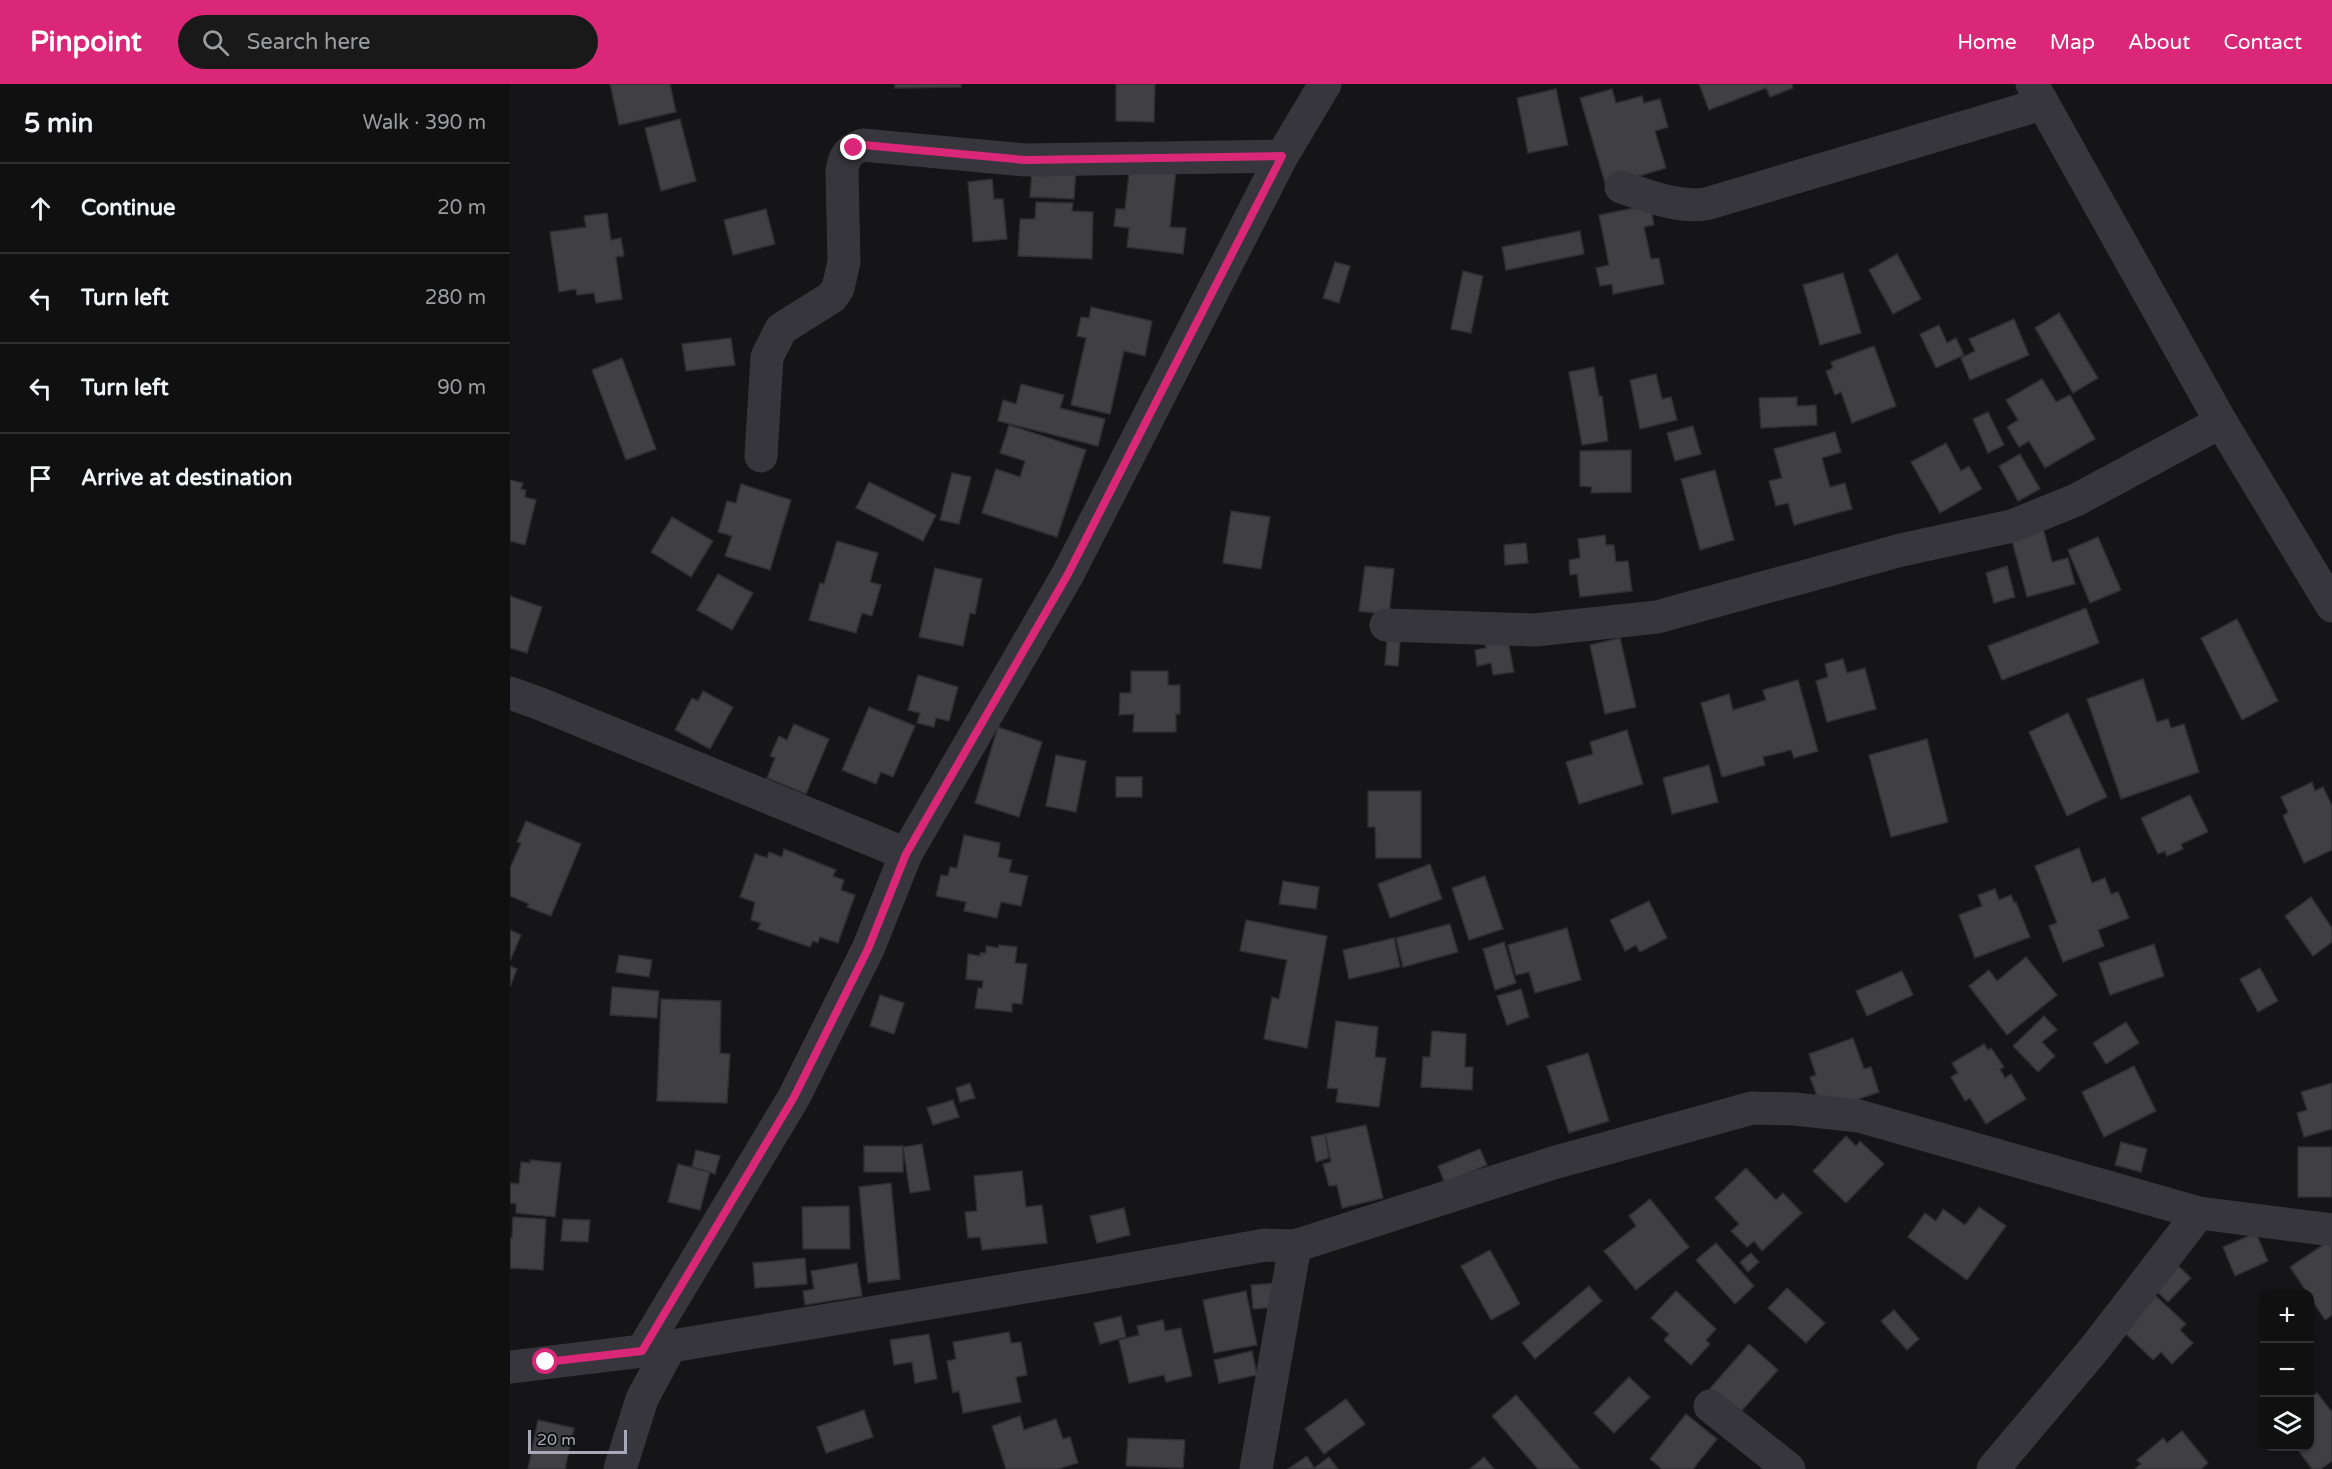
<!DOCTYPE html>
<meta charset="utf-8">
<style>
:root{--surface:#101011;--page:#19191a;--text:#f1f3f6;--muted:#9c9d9f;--line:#303031;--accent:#db2777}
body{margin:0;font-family:"Varela Round",sans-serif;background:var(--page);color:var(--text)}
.controls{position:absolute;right:18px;bottom:18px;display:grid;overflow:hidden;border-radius:12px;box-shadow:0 2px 4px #0004}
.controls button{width:54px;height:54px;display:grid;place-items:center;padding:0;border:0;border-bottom:2px solid var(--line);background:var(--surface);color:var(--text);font:30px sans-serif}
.scale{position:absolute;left:18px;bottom:15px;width:99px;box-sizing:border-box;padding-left:6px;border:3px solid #a7a9b7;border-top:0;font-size:16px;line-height:21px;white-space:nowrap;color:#a7a9b7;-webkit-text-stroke:4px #101012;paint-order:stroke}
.stop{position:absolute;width:18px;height:18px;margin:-14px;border:4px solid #db2777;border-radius:50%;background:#fff}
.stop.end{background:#db2777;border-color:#fff;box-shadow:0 2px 6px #0008}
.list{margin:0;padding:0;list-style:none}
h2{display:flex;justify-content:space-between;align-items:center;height:78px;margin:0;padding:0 24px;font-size:26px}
h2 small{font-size:20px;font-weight:400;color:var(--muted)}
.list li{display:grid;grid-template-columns:39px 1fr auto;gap:18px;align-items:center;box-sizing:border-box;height:90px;padding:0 24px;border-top:2px solid var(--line)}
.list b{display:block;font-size:22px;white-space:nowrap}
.list em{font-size:20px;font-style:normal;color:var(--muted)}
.icon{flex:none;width:33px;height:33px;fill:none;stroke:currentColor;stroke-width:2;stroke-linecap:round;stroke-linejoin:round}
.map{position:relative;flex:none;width:1822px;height:1385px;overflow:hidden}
header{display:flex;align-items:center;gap:36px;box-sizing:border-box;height:84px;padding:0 30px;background:var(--accent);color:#fff}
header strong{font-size:28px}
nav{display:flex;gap:33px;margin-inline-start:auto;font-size:21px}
.search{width:420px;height:54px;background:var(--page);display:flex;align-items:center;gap:15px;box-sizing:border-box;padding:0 21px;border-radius:33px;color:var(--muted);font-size:22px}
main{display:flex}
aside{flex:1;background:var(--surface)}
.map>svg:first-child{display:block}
</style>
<header>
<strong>Pinpoint</strong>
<div class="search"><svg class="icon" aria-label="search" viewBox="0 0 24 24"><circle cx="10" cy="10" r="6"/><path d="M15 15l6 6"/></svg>Search here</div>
<nav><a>Home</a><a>Map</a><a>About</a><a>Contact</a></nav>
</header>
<main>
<aside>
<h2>5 min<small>Walk · 390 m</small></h2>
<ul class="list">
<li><svg class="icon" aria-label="ahead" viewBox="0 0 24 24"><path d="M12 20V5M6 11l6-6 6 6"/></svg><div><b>Continue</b></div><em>20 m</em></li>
<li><svg class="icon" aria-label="left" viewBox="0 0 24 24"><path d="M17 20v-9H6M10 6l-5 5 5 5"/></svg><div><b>Turn left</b></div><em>280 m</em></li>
<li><svg class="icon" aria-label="left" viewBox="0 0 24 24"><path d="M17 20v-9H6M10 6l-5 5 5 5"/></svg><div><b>Turn left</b></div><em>90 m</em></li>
<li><svg class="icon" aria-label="arrive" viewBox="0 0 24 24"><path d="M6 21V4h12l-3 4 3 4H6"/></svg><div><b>Arrive at destination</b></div></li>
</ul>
</aside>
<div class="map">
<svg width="1822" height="1385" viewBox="0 0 1822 1385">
<rect width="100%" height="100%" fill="#151517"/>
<g fill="#3f3f44" stroke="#2f2f33" stroke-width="1.5">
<polygon points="100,0 160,0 166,28 109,41"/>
<polygon points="385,0 451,0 451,3 385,4"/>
<polygon points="606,0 645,0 644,38 606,37"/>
<polygon points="1189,0 1282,0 1283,4 1260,13 1256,4 1199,26"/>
<polygon points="1046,5 1058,61 1018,69 1007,14"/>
<polygon points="1102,5 1106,19 1132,12 1134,19 1150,15 1158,43 1145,47 1156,84 1096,102 1070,14"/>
<polygon points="170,35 186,97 151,107 135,44"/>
<polygon points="620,80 666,86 660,143 676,144 673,170 617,163 619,144 604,142 606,125 615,125"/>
<polygon points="522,84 566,86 564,115 520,113"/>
<polygon points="482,95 484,115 493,115 497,155 463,158 458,98"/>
<polygon points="526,118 563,119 562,127 583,128 582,175 508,172 510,135 525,135"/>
<polygon points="1140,121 1144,141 1134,143 1141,175 1149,174 1154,200 1103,210 1102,200 1090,202 1086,184 1099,181 1089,131"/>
<polygon points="256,125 265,160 223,171 214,136"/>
<polygon points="97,129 101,156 111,154 114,172 106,173 112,215 86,219 84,209 67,211 66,205 49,208 40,148 76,143 74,132"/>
<polygon points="1070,147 1074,170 996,186 992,163"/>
<polygon points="1387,170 1411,215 1383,230 1359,186"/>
<polygon points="825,178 840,182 829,219 813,214"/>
<polygon points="953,187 973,192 961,249 941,245"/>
<polygon points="1333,189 1351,249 1310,261 1293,201"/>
<polygon points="581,223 642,237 635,272 614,267 600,330 561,321 576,254 567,252 571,233 579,234"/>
<polygon points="1549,229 1588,294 1563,309 1525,244"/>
<polygon points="1504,235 1519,271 1460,296 1451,274 1465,267 1459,255"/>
<polygon points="1429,241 1437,259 1446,254 1454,271 1426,284 1410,250"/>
<polygon points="221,254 225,281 176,287 172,260"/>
<polygon points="1364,262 1386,322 1342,339 1331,308 1325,311 1316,287 1323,284 1321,278"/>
<polygon points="112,274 146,365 116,376 82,286"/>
<polygon points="1084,283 1089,312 1092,312 1098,357 1072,361 1059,288"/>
<polygon points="1146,290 1152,315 1161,313 1167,336 1130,345 1120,296"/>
<polygon points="1532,295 1546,318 1560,311 1585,355 1535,384 1519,357 1509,363 1497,343 1508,336 1496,316"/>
<polygon points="511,300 554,311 550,324 595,335 588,362 488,337 493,316 506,320"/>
<polygon points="1287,313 1287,322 1306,321 1307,341 1251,344 1249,314"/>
<polygon points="1478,328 1494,361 1478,369 1463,335"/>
<polygon points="499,341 576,366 547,453 472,429 486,385 510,393 515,377 490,369"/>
<polygon points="1183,342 1191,370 1165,377 1157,349"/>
<polygon points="1325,348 1331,368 1312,374 1320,403 1335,399 1342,425 1284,441 1278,419 1266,422 1259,397 1272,394 1264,365"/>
<polygon points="1436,359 1451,387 1459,382 1472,405 1430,429 1401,378"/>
<polygon points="1121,366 1121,408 1081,409 1082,403 1070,402 1070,367"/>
<polygon points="1510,370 1530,405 1508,417 1489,382"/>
<polygon points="1205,386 1224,456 1190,466 1171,395"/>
<polygon points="442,389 461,393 449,440 430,436"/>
<polygon points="0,396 13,399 11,405 16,406 15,413 26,416 15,461 0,457"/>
<polygon points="359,398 426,431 413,457 346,424"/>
<polygon points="231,400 281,416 260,486 215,472 222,452 208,448 217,417 226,419"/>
<polygon points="721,427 760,433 751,485 713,479"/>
<polygon points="162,433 203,457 181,493 141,468"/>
<polygon points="1533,444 1542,478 1558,474 1565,500 1517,513 1501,453"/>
<polygon points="1095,451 1096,461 1104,461 1106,478 1118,477 1122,507 1070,513 1067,490 1060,491 1059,476 1070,474 1068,455"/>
<polygon points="1588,453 1611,506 1580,519 1558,466"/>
<polygon points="327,457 368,469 360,498 371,501 362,532 352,529 346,549 299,536 310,499 314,500"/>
<polygon points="1016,459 1018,479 995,481 994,461"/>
<polygon points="855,482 884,485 879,531 849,527"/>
<polygon points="1497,482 1505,513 1484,519 1476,489"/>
<polygon points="425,484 472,495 465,530 460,529 453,562 409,553"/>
<polygon points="208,490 243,509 222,546 187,526"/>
<polygon points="0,512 32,523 17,569 0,564"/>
<polygon points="1576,524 1589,559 1492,596 1478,562"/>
<polygon points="1727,535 1768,617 1732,636 1691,554"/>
<polygon points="996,546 1004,588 983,591 981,579 967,582 965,566 976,564 974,550"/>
<polygon points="1110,554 1126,623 1095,630 1080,561"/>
<polygon points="877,556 890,557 888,582 875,581"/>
<polygon points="1333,575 1337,589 1355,584 1366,625 1317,638 1306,597 1318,593 1315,580"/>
<polygon points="621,587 658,587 658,601 670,601 670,630 666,630 666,648 623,648 624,630 609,631 610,609 621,609"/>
<polygon points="408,591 448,603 439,637 426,634 424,643 407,639 410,629 398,626"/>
<polygon points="1633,595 1647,638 1658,635 1661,644 1674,640 1689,688 1611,715 1577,615"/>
<polygon points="1288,596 1308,667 1284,674 1281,666 1253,673 1255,681 1212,693 1191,619 1219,610 1223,626 1256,616 1253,606"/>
<polygon points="193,607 223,623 200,665 165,646 182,614 188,617"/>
<polygon points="359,623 405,642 383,693 371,688 366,700 332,686"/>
<polygon points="1558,629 1597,713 1557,732 1519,648"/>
<polygon points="284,640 319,655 296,710 257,694 265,674 260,672 269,652 277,656"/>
<polygon points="488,643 532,658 509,733 465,719"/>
<polygon points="1117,646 1133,700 1069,720 1056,678 1083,670 1080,658"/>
<polygon points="1417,655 1438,738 1381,753 1359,671"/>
<polygon points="546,671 576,677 566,728 536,722"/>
<polygon points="1199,681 1208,718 1162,730 1153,694"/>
<rect x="606" y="693" width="26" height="20"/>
<polygon points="1802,698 1805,707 1813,703 1822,722 1822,766 1794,779 1773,732 1778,728 1771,713"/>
<polygon points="858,707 911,707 911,774 866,774 865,743 858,743"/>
<polygon points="1680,711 1698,748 1671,760 1673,765 1657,772 1655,767 1648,770 1631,734"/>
<polygon points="16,737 71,760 41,832 17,823 19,820 0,812 0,784 11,759 7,758"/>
<polygon points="454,751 490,759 488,773 502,776 499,788 518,792 511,822 491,818 487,834 454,827 456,818 426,812 431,791 438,792 440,783 447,784"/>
<polygon points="1569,764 1582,799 1595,794 1601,810 1608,808 1619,834 1588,846 1594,862 1553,878 1539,842 1547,839 1525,782"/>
<polygon points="274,765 326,786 323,792 334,796 331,806 345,811 328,859 310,853 308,859 303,857 300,863 248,845 251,839 241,836 245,818 230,813 245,770 257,774 259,768 272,773"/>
<polygon points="920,780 932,815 880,834 868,800"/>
<polygon points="975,792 993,845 959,856 942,804"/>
<polygon points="773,797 809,803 806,825 769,820"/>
<polygon points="1485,805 1489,816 1501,811 1504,819 1506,818 1520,853 1465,874 1449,831 1472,822 1468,811"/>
<polygon points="1801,813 1822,844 1822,858 1803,872 1775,832"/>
<polygon points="1139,817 1157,854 1130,868 1126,861 1115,867 1100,836"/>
<polygon points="736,836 817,852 797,964 754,955 762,913 769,915 777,876 730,867"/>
<polygon points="940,840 948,868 893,883 886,854"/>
<polygon points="1057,844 1071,896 1025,909 1019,888 1006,891 998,861"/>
<polygon points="0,846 11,851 0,877"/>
<polygon points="884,854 890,883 839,895 833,866"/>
<polygon points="994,858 1006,899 985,906 973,865"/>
<polygon points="1644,860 1654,892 1600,911 1589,879"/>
<polygon points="489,861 507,863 505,879 517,880 512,920 502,919 502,928 465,924 468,904 472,904 473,897 456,895 458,870 470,872 470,869 476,869 476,862 488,864"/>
<polygon points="109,871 142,876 139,893 106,888"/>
<polygon points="1516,873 1547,911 1497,951 1459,902 1479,886 1487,897"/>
<polygon points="0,882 7,885 0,903"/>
<polygon points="1750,884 1768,917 1748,928 1730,895"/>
<polygon points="1392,887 1403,911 1357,932 1346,907"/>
<polygon points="102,903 149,907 147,934 100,931"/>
<polygon points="1011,905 1019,933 997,941 987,912"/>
<polygon points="370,911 394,919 384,950 360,942"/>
<polygon points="151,915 211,917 210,969 220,970 217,1019 147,1017"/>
<polygon points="1534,932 1547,946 1532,958 1545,972 1528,988 1503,962"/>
<polygon points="826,937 868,943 865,973 876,974 869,1023 826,1018 828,1005 817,1004"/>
<polygon points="1616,938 1629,959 1596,980 1583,959"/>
<polygon points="922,947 956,950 955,983 963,983 962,1006 911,1003 913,973 920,973"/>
<polygon points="1343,954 1354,985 1361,983 1369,1008 1318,1026 1308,1015 1300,993 1306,991 1299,970"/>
<polygon points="1474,960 1478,966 1481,964 1494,983 1490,985 1495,994 1501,990 1516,1015 1476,1040 1460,1014 1455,1017 1441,993 1448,989 1442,979"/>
<polygon points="1078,969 1099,1037 1059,1049 1037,982"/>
<polygon points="1624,982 1646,1027 1594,1053 1572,1008"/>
<polygon points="460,999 465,1014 450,1018 446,1004"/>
<polygon points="1822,999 1822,1045 1794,1053 1787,1029 1797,1026 1791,1008"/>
<polygon points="443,1016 449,1033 423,1041 417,1024"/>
<polygon points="856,1041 873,1114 832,1124 827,1101 819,1102 813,1080 821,1078 815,1050"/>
<polygon points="815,1050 819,1074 806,1078 801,1053"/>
<polygon points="1336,1052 1346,1062 1350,1057 1374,1080 1336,1119 1303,1087"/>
<polygon points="1611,1058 1637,1065 1631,1088 1605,1081"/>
<polygon points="412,1060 420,1106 400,1109 393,1063"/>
<rect x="354" y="1062" width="39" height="26"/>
<rect x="1788" y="1063" width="34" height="50"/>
<polygon points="970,1065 977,1081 935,1099 928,1082"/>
<polygon points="186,1066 210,1072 205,1090 182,1083"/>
<polygon points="20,1076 51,1079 45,1133 6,1129 6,1120 0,1119 0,1099 9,1100 11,1078 20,1079"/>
<polygon points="168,1080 200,1088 190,1126 158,1118"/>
<polygon points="1236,1084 1266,1116 1273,1109 1292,1129 1252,1167 1244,1157 1237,1163 1221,1147 1229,1140 1205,1114"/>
<polygon points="512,1087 516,1123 532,1121 537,1159 472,1166 470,1153 458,1154 455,1128 467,1127 464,1092"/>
<polygon points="381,1099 390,1195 358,1199 349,1103"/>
<polygon points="1140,1115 1179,1163 1126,1206 1094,1167 1126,1142 1119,1132"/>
<polygon points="339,1122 340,1165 293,1165 292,1123"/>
<polygon points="1469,1123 1496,1142 1457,1196 1398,1153 1415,1129 1426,1137 1433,1125 1455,1141"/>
<polygon points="614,1124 620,1151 587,1159 580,1132"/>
<polygon points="3,1133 36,1135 33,1186 0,1184 0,1154 2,1154"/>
<polygon points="53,1135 80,1136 78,1158 51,1157"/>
<polygon points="1746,1149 1758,1177 1725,1192 1713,1163"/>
<polygon points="1822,1155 1822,1231 1815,1236 1780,1183"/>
<polygon points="1206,1159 1244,1202 1225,1220 1186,1176"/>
<polygon points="980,1166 1010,1220 981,1236 951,1182"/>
<polygon points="1241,1169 1249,1178 1238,1188 1230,1178"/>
<polygon points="295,1174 297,1200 245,1204 243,1179"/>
<polygon points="1663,1177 1681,1194 1658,1218 1640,1201"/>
<polygon points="347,1179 352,1212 295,1221 293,1207 304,1205 301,1187"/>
<polygon points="767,1199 768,1223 743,1225 741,1201"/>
<polygon points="1079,1202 1092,1217 1025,1275 1012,1259"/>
<polygon points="1277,1204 1315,1239 1296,1259 1258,1224"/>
<polygon points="736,1207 747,1261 704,1269 693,1216"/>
<polygon points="1166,1207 1206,1245 1196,1256 1200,1260 1181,1281 1154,1256 1159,1250 1141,1234"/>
<polygon points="1646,1212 1676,1240 1670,1246 1683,1259 1662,1280 1651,1268 1643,1276 1613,1247"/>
<polygon points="1384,1226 1409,1255 1397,1266 1371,1237"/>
<polygon points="611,1232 616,1253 590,1260 584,1239"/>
<polygon points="653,1236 655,1247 671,1244 682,1292 656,1298 654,1291 619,1299 609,1256 629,1251 627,1242"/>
<polygon points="499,1248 501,1259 511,1258 517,1291 506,1293 511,1318 453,1329 449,1307 443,1309 437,1277 446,1275 443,1258"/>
<polygon points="419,1250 427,1295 405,1299 402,1278 384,1281 380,1256"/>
<polygon points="1239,1260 1268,1286 1226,1333 1197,1308"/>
<polygon points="742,1267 747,1291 709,1299 704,1276"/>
<polygon points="1119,1293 1140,1313 1104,1349 1084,1329"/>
<polygon points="1807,1309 1822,1328 1822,1377 1811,1385 1802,1385 1785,1362 1800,1362 1800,1314"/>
<polygon points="1006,1311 1070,1385 1028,1385 982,1332"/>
<polygon points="836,1315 855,1340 814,1370 795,1345"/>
<polygon points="354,1326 363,1353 316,1369 307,1343"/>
<polygon points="1176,1330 1207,1355 1183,1385 1152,1385 1140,1375"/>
<polygon points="510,1332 514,1346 546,1335 553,1355 560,1353 568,1379 548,1385 496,1385 482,1342"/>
<polygon points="28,1336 64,1344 55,1385 18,1385"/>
<polygon points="1672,1347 1698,1379 1691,1385 1625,1385 1631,1380 1627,1376 1653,1354 1657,1359"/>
<polygon points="618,1354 675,1356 673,1384 616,1382"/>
<polygon points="797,1372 804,1384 819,1373 828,1385 778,1385"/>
<polygon points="974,1373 984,1385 960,1385"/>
</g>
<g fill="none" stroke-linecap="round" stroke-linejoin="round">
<g stroke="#36363c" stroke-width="33">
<polyline points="1522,0 1711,338 1822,522"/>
<path d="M1111,103C1139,112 1167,124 1196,120L1532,20"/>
<path d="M251,372L257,273L271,245L322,213L328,204L334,178L332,87C334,73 338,66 353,61L515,76L772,72"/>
<polyline points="876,541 1025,546 1147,533 1391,466 1502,442 1566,416 1711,338"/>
<polyline points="0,609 28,619 396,770"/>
<polyline points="132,1267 284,1013 358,865 396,770 558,490 772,72 815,0"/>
<polyline points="0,1283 132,1267 575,1193 755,1161 785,1162 1043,1079 1242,1024 1285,1025 1349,1032 1689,1129 1822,1146"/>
<polyline points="1200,1322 1279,1385"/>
<polyline points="110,1385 132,1315 161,1261"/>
<polyline points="746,1385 785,1162"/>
<polyline points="1483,1385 1585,1264 1689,1129"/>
</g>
</g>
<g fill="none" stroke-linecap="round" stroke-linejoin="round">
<polyline stroke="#db2777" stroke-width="8" points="36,1278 132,1267 284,1013 358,865 396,770 558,490 772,72 515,76 353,61 344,64"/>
</g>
</svg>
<div class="controls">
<button>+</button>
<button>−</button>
<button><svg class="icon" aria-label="layers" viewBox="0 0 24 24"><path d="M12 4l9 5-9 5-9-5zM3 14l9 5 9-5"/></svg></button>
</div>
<div class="scale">20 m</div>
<div class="stop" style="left:36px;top:1278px"></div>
<div class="stop end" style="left:344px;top:64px"></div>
</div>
</main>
